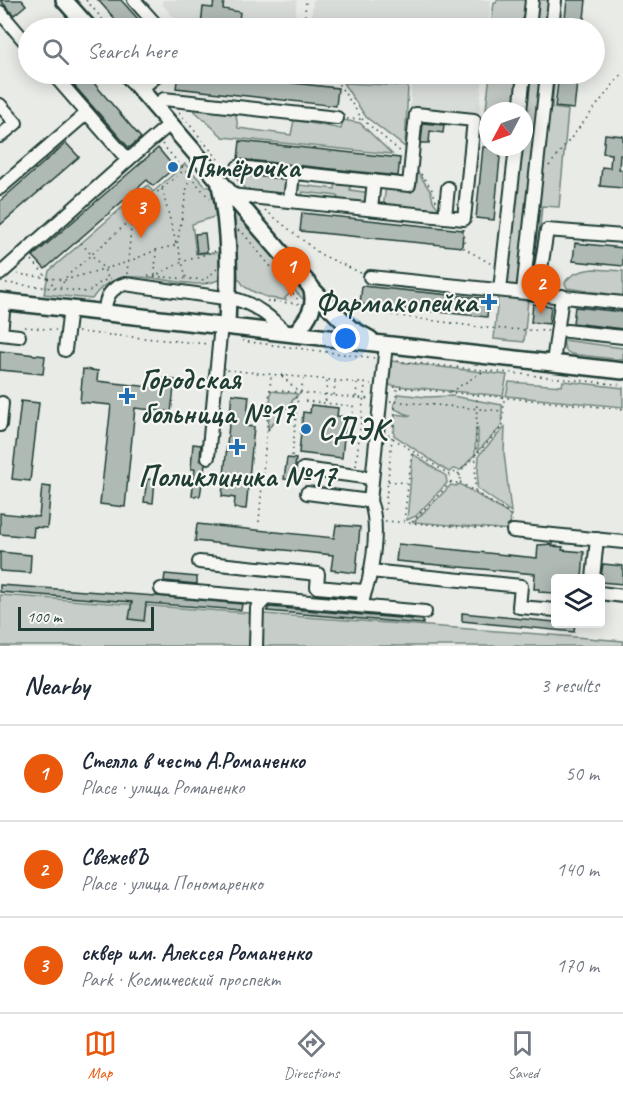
<!DOCTYPE html>
<meta charset="utf-8">
<style>
:root{--surface:#fff;--page:#f6f6f7;--text:#1f2937;--muted:#747a83;--line:#e0e1e3;--accent:#ea580c}
body{margin:0;font-family:Caveat,sans-serif;background:var(--page);color:var(--text)}
.controls{position:absolute;right:18px;bottom:18px;display:grid;overflow:hidden;border-radius:6px;box-shadow:0 3px 15px #0003}
.controls button{width:54px;height:54px;display:grid;place-items:center;padding:0;border:0;border-bottom:2px solid var(--line);background:var(--surface);color:var(--text);font:30px sans-serif}
.compass{position:absolute;left:479px;top:102px;width:54px;height:54px;border-radius:50%;background:var(--surface);box-shadow:0 3px 15px #0003;rotate:229deg}
.scale{position:absolute;left:18px;bottom:15px;width:136px;box-sizing:border-box;padding-left:6px;border:3px solid #1f3d34;border-top:0;font-size:16px;line-height:21px;white-space:nowrap;color:#1f3d34;-webkit-text-stroke:4px #f6f6f2;paint-order:stroke}
.you{position:absolute;left:346px;top:339px;width:21px;height:21px;margin:-15px;border:4px solid #fff;border-radius:50%;background:#1a73e8;box-shadow:0 0 0 9px #1a73e833}
.badge{display:grid;place-items:center;width:39px;height:39px;border-radius:50%;background:var(--accent);color:#fff;font-size:20px;font-weight:700}
.pin{position:absolute;translate:-50% -50px;filter:drop-shadow(0 2px 3px #0008)}
.pin::after{content:'';position:absolute;top:32px;width:21px;height:18px;background:inherit;clip-path:polygon(0 0,100% 0,50% 100%)}
.list{margin:0;padding:0;list-style:none}
h2{display:flex;justify-content:space-between;align-items:center;height:78px;margin:0;padding:0 24px;font-size:26px}
h2 small{font-size:20px;font-weight:400;color:var(--muted)}
.list li{display:grid;grid-template-columns:39px 1fr auto;gap:18px;align-items:center;box-sizing:border-box;height:96px;padding:0 24px;border-top:2px solid var(--line)}
.list b{display:block;font-size:22px;white-space:nowrap}
.list p{margin:0;font-size:20px;white-space:nowrap;color:var(--muted)}
.list em{font-size:20px;font-style:normal;color:var(--muted)}
.icon{flex:none;width:33px;height:33px;fill:none;stroke:currentColor;stroke-width:2;stroke-linecap:round;stroke-linejoin:round}
.map{position:relative;flex:none;width:623px;height:646px;overflow:hidden}
.search{position:absolute;background:var(--surface);box-shadow:0 3px 15px #0003;left:18px;right:18px;top:18px;height:66px;display:flex;align-items:center;gap:15px;box-sizing:border-box;padding:0 21px;border-radius:33px;color:var(--muted);font-size:22px}
.sheet{height:366px;background:var(--surface)}
nav{display:flex;justify-content:space-around;align-items:center;box-sizing:border-box;height:84px;border-top:2px solid var(--line);background:var(--surface);font-size:16px;color:var(--muted)}
nav a{display:grid;justify-items:center;gap:3px}
nav .on{color:var(--accent)}
.map>svg:first-child{display:block}
</style>
<div class="map">
<svg width="623" height="646" viewBox="0 0 623 646">
<rect width="100%" height="100%" fill="#e9ebe7"/>
<filter id="ink" filterUnits="userSpaceOnUse"><feTurbulence type="fractalNoise" baseFrequency=".0167" numOctaves="2"/><feDisplacementMap in="SourceGraphic" scale="12" xChannelSelector="R" yChannelSelector="G"/><feConvolveMatrix kernelMatrix="1 2 1 2 8 2 1 2 1" color-interpolation-filters="sRGB"/></filter>
<g filter="url(#ink)">
<g fill="#d8dcd8">
<polygon points="163,0 297,0 294,28 183,28 162,4"/>
<polygon points="313,0 491,0 488,28 315,28 311,21"/>
<polygon points="343,74 483,74 479,115 410,108 412,80 346,78"/>
</g>
<g fill="#c7cec9" stroke="#73867e" stroke-width="1.5">
<polygon points="497,0 562,0 559,28 491,28 494,3 496,3"/>
<polygon points="490,74 555,74 552,108 568,110 559,207 542,206 534,289 529,289 524,342 494,339 512,147 524,147 524,111 486,110"/>
<polygon points="343,83 408,86 405,147 366,117"/>
<polygon points="187,104 235,109 238,128 291,135 294,120 341,129 343,120 360,123 392,154 223,137"/>
<path d="M185,164L206,187L215,186L220,215L192,224L196,254L223,252L222,278C187,300 123,250 92,299L44,294L49,271L148,185L153,192Z"/>
<polygon points="413,165 431,192 433,201 443,215 383,208 386,186 411,187"/>
<polygon points="227,167 288,174 285,199 250,195"/>
<polygon points="336,179 351,180 350,190 371,193 370,208 337,204 338,196 303,192 301,200 297,200 299,185 335,189"/>
<polygon points="233,210 236,210 308,294 306,302 294,290 285,298 286,300 269,298 254,292 245,287 238,278"/>
<path d="M593,269L623,271V296L567,288L565,283C569,274 583,270 593,269Z"/>
<polygon points="563,340 623,348 623,360 571,354 565,350"/>
<polygon points="391,361 507,375 503,396 388,385"/>
<polygon points="563,381 623,388 623,407 506,396 509,382 562,386"/>
<polygon points="271,391 298,394 268,429"/>
<polygon points="399,394 426,397 452,396 502,405 502,426 478,451 478,428 476,428 475,454 461,470 453,469 449,472 394,435 395,414 411,416 395,409 394,404"/>
<polygon points="505,427 504,453 511,512 477,488 479,455"/>
<polygon points="413,454 446,476 447,483 416,516 407,520"/>
<polygon points="460,484 510,515 511,530 414,522 451,485 456,486"/>
<polygon points="0,595 539,634 623,641 623,646 0,646"/>
</g>
<g fill="#b0bab5" stroke="#1f3d34" stroke-width="1.5">
<polygon points="0,0 22,0 26,5 14,15"/>
<polygon points="98,0 121,0 146,28 123,28"/>
<polygon points="214,0 224,0 223,9 240,12 238,28 201,25 203,7 213,8"/>
<polygon points="567,0 586,0 583,28 564,28"/>
<polygon points="64,74 86,74 141,138 129,148"/>
<polygon points="178,74 211,74 338,88 336,106 176,88"/>
<polygon points="559,74 578,74 574,109 555,107"/>
<polygon points="423,123 444,125 443,133 430,131 429,143 421,143"/>
<polygon points="605,134 623,136 623,155 620,155 619,169 623,170 623,188 600,186 602,167 610,168 611,154 603,153"/>
<polygon points="240,141 400,158 398,176 238,159"/>
<polygon points="66,143 79,157 0,225 0,201"/>
<polygon points="483,147 501,147 494,220 476,218"/>
<polygon points="158,148 173,166 173,169 153,186 147,180 45,269 33,256"/>
<polygon points="302,213 463,230 462,247 300,231"/>
<polygon points="205,233 207,252 197,253 195,234"/>
<polygon points="575,243 623,248 623,266 573,261"/>
<polygon points="362,286 489,299 487,317 360,304"/>
<polygon points="533,304 551,306 549,324 531,322"/>
<polygon points="575,307 623,312 623,329 573,323"/>
<polygon points="0,351 45,356 43,374 0,370"/>
<polygon points="83,369 98,371 97,381 159,388 160,378 175,380 171,412 135,408 125,507 100,504 111,405 80,402"/>
<polygon points="232,394 249,396 246,426 254,427 246,509 234,508 235,498 222,496"/>
<polygon points="21,401 39,403 30,481 12,479"/>
<polygon points="311,405 338,408 337,416 346,417 342,458 299,453 303,412 310,413"/>
<polygon points="193,444 201,445 200,460 205,464 200,496 192,496 195,469 191,469"/>
<polygon points="287,458 296,459 293,480 284,479"/>
<polygon points="147,479 155,480 153,503 144,502"/>
<polygon points="42,486 51,487 47,528 34,527 33,537 0,534 0,513 39,517"/>
<polygon points="197,524 334,538 336,525 360,527 356,573 331,570 333,555 195,541"/>
<polygon points="398,544 537,558 538,545 553,544 552,546 563,547 562,550 584,552 582,579 555,579 555,593 539,592 539,589 534,589 535,574 396,561"/>
<polygon points="0,552 31,555 30,573 0,571"/>
<polygon points="603,564 623,566 623,584 600,582"/>
<polygon points="165,574 197,577 197,584 164,581"/>
<polygon points="0,585 156,596 242,604 241,610 146,603 144,621 129,619 132,602 0,592"/>
<polygon points="269,607 423,620 423,624 267,611"/>
<polygon points="462,613 575,624 574,632 462,621"/>
</g>
<g fill="none" stroke-linecap="round" stroke-linejoin="round">
<defs>
<g id="minor">
<polyline points="134,0 159,28"/>
<polyline points="0,12 28,45"/>
<polyline points="529,28 532,0"/>
<polyline points="552,28 555,0"/>
<polyline points="53,74 128,160 170,124"/>
<polyline points="141,89 159,74"/>
<polyline points="0,105 16,123 0,136"/>
<polyline points="155,106 164,99 337,118"/>
<polyline points="520,111 524,74"/>
<polyline points="0,188 87,113"/>
<polyline points="230,195 464,219 474,120 416,114 409,185 238,167"/>
<polyline points="290,201 293,173"/>
<polyline points="371,209 374,181"/>
<polyline points="445,217 448,188"/>
<polyline points="0,274 128,160"/>
<polyline points="370,277 623,303"/>
<polyline points="500,290 516,147"/>
<polyline points="523,292 547,74"/>
<polyline points="537,294 547,230 623,236"/>
<polyline points="4,301 1,334 19,336"/>
<path d="M105,312C105,298 110,288 125,284L238,300C258,306 272,319 287,333"/>
<polyline points="567,331 623,337"/>
<polyline points="65,350 70,308"/>
<polyline points="553,363 562,296"/>
<polyline points="0,425 2,403"/>
<polyline points="208,457 221,325"/>
<polyline points="303,469 372,478"/>
<polyline points="307,493 370,501"/>
<polyline points="513,531 623,542"/>
<polyline points="199,562 318,574 317,587 363,591"/>
<polyline points="370,571 521,586 519,607 556,610"/>
<polyline points="593,578 597,539"/>
<polyline points="161,589 425,612"/>
<polyline points="600,593 623,596"/>
<path d="M362,606C363,595 366,590 369,579C374,556 379,523 370,501L386,344"/>
<polyline points="256,646 257,608 266,598"/>
</g>
<g id="major">
<polyline points="64,0 89,28"/>
<path d="M127,74L311,287C318,307 307,319 295,334"/>
<path d="M220,185C230,233 229,276 227,325"/>
<polyline points="311,288 350,328 370,339"/>
<polyline points="0,301 623,371"/>
</g>
</defs>
<use href="#minor" stroke="#1f3d34" stroke-width="16"/>
<use href="#major" stroke="#1f3d34" stroke-width="20"/>
<g stroke="#1f3d34" stroke-width="1.5" stroke-dasharray="1.5 4.5" stroke-linecap="butt">
<polyline points="86,0 110,28"/>
<polyline points="304,28 306,0"/>
<polyline points="332,74 362,119 402,153"/>
<polyline points="179,112 218,159"/>
<polyline points="347,119 362,119"/>
<polyline points="162,144 210,199"/>
<polyline points="549,166 623,72"/>
<polyline points="421,174 433,191 436,201"/>
<polyline points="162,189 176,243"/>
<polyline points="265,210 320,254 361,273"/>
<polyline points="464,229 464,248 493,265"/>
<polyline points="238,230 243,233 299,301"/>
<polyline points="81,243 104,269 108,278"/>
<polyline points="178,247 186,277"/>
<polyline points="156,250 155,276 182,262 215,251"/>
<polyline points="32,260 56,288"/>
<polyline points="17,274 65,280 128,262 156,250 177,245 189,176"/>
<polyline points="127,274 132,216"/>
<polyline points="148,276 207,280"/>
<polyline points="6,283 88,292 101,282 111,278"/>
<polyline points="207,284 207,278 217,269"/>
<polyline points="60,288 67,276 123,227 132,213 184,170"/>
<polyline points="267,301 301,304"/>
<polyline points="350,309 486,328 548,331"/>
<polyline points="25,327 56,330"/>
<polyline points="78,332 208,344"/>
<polyline points="242,341 374,358"/>
<polyline points="397,361 623,385"/>
<polyline points="227,370 371,384"/>
<polyline points="394,387 623,409"/>
<polyline points="270,390 370,399"/>
<polyline points="301,392 303,379"/>
<polyline points="450,392 484,371"/>
<polyline points="334,395 335,382"/>
<polyline points="356,397 357,384"/>
<polyline points="305,401 353,406 352,434 365,436"/>
<polyline points="390,401 503,411"/>
<polyline points="325,407 327,381"/>
<polyline points="268,430 300,393 282,376"/>
<polyline points="388,435 450,475"/>
<polyline points="292,456 298,396"/>
<polyline points="356,466 365,385"/>
<circle cx="455" cy="478" r="5.5"/>
<polyline points="458,474 503,426 504,399"/>
<polyline points="388,481 407,483"/>
<polyline points="460,482 511,515 512,521"/>
<polyline points="475,491 477,395"/>
<polyline points="385,510 397,387"/>
<polyline points="385,521 503,530"/>
<polyline points="404,521 412,451"/>
<polyline points="259,522 271,376"/>
<polyline points="412,522 451,482"/>
</g>
<use href="#minor" stroke="#f6f6f2" stroke-width="12"/>
<use href="#major" stroke="#f6f6f2" stroke-width="15"/>
</g>
</g>
<g fill="#1f6fb2" stroke="#f6f6f2" stroke-width="2">
<circle cx="173" cy="167" r="6"/>
<path d="M486 293h6v6h6v6h-6v6h-6v-6h-6v-6h6z"/>
<path d="M124 387h6v6h6v6h-6v6h-6v-6h-6v-6h6z"/>
<circle cx="306" cy="429" r="6"/>
<path d="M234 438h6v6h6v6h-6v6h-6v-6h-6v-6h6z"/>
</g>
<g text-anchor="middle" stroke-width="4.5" stroke-linejoin="round" paint-order="stroke">
<g font-size="30" font-weight="bold" fill="#1f3d34" stroke="#f6f6f2" text-anchor="start">
<text x="185" y="177">Пятёрочка</text>
<text x="477" y="312" text-anchor="end">Фармакопейка</text>
<text x="140" y="389">Городская<tspan x="140" dy="34">больница №17</tspan></text>
<text x="318" y="439">СДЭК</text>
<text x="237" y="486" text-anchor="middle">Поликлиника №17</text>
</g>
</g>
</svg>
<div class="controls">
<button><svg class="icon" aria-label="layers" viewBox="0 0 24 24"><path d="M12 4l9 5-9 5-9-5zM3 14l9 5 9-5"/></svg></button>
</div>
<svg class="compass" viewBox="-18 -18 36 36"><path d="M0-13l5 13h-10z" fill="#e53935"/><path d="M0 13l5-13h-10z" fill="#747a83"/></svg>
<div class="scale">100 m</div>
<div class="you"></div>
<div class="pin badge" style="left:291px;top:297px">1</div>
<div class="pin badge" style="left:541px;top:314px">2</div>
<div class="pin badge" style="left:141px;top:238px">3</div>
<div class="search"><svg class="icon" aria-label="search" viewBox="0 0 24 24"><circle cx="10" cy="10" r="6"/><path d="M15 15l6 6"/></svg>Search here</div>
</div>
<section class="sheet">
<h2>Nearby<small>3 results</small></h2>
<ul class="list">
<li><span class="badge">1</span><div><b>Стелла в честь А.Романенко</b><p>Place · улица Романенко</p></div><em>50 m</em></li>
<li><span class="badge">2</span><div><b>СвежевЪ</b><p>Place · улица Пономаренко</p></div><em>140 m</em></li>
<li><span class="badge">3</span><div><b>сквер им. Алексея Романенко</b><p>Park · Космический проспект</p></div><em>170 m</em></li>
</ul>
</section>
<nav>
<a class="on"><svg class="icon" aria-label="map" viewBox="0 0 24 24"><path d="M3 6l6-2 6 2 6-2v14l-6 2-6-2-6 2zM9 4v14M15 6v14"/></svg>Map</a>
<a><svg class="icon" aria-label="directions" viewBox="0 0 24 24"><path d="M12 3l9 9-9 9-9-9zM9 14v-3h6M13 9l2 2-2 2"/></svg>Directions</a>
<a><svg class="icon" aria-label="saved" viewBox="0 0 24 24"><path d="M7 4h10v16l-5-4-5 4z"/></svg>Saved</a>
</nav>
